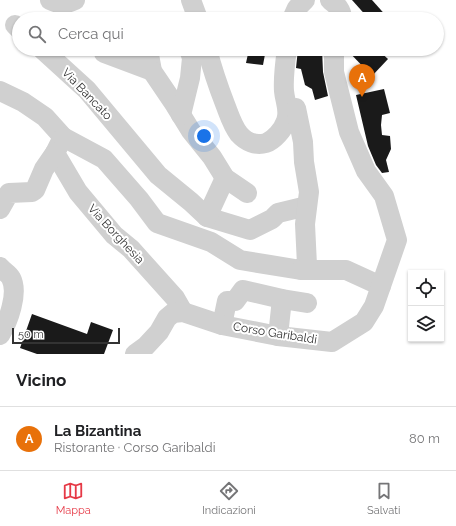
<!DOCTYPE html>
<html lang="it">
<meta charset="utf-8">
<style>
:root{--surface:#fff;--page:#f6f6f6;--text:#202124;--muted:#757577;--line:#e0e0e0;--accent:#e63946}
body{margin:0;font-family:Raleway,sans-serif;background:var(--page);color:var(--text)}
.controls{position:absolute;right:12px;bottom:12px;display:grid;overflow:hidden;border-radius:0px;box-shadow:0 1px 3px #0004}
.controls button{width:36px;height:36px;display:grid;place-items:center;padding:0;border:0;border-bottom:1px solid var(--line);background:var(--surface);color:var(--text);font:20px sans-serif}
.scale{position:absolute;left:12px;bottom:10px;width:108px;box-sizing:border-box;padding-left:4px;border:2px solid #333;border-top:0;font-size:11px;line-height:14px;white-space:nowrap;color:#333;-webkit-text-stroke:3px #fff;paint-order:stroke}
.you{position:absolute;left:204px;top:136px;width:14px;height:14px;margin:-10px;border:3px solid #fff;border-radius:50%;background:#1a73e8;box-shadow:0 0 0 6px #1a73e833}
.badge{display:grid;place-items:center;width:26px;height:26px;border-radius:50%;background:var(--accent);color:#fff;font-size:13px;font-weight:700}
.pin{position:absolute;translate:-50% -33px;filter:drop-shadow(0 1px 2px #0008)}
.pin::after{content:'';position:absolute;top:21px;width:14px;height:12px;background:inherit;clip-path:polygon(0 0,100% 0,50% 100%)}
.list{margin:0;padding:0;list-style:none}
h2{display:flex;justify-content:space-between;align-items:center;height:52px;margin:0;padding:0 16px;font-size:17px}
h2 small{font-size:13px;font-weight:400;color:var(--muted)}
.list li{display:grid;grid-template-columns:26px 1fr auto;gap:12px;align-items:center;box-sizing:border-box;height:64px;padding:0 16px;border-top:1px solid var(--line)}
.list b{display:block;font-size:15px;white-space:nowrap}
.list p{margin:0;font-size:13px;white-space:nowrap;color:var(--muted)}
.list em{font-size:13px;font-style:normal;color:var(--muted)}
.icon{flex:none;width:22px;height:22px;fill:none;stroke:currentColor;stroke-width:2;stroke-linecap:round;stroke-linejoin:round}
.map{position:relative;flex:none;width:456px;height:354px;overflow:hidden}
.search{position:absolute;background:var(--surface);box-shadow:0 1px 3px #0004;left:12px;right:12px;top:12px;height:44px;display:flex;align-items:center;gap:10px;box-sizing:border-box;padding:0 14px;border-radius:22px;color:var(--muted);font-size:15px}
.sheet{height:116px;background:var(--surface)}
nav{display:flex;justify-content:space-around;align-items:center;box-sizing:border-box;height:56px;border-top:1px solid var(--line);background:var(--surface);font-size:11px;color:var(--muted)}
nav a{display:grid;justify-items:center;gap:2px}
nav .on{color:var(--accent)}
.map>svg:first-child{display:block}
</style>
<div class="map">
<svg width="456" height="354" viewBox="0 0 456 354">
<rect width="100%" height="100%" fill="#fff"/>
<g fill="#1a1a1a">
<polygon points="352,0 372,0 389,19 369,19"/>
<polygon points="249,49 266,49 263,65 246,63"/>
<polygon points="298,49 322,49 323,72 328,96 315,100 312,89 305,85 301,69 296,68"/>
<polygon points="346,49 377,49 388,59 372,76"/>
<polygon points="384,89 390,113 382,115 381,125 382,135 390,136 391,149 386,160 389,172 382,173 376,165 368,146 356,95"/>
<polygon points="32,314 87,334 91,322 113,330 104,354 37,354 20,348"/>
</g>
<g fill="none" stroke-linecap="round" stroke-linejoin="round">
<g stroke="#d0d0d0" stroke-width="20">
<path d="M50,0C58,4 67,4 75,0"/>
<polyline points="191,0 198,19"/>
<path d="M330,0C337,5 342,10 342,19"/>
<polyline points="292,19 297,8 305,0"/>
<polyline points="15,25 19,29"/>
<polyline points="42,49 87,90 158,175 191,202 207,217 250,230 272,219 278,213 307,206"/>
<polyline points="148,49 152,71 175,105 191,131 212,157 225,178 247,193"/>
<path d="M207,49C212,68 218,86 225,104C229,114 232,125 239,134C246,142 256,146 266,143C274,140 283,130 286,121C290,111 285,102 284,91C283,77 285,63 287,49"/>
<polyline points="104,53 152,71"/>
<polyline points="0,91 23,102 45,117 63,137 55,153 78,192 114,235 131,249 175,298 183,312"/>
<polyline points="181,115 190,78 192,58 189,49"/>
<polyline points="63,137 104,159 139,199 157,223 211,242 240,260 301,270 307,265 305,224 309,192 304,162 303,142 296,108"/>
<polyline points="0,209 9,193 32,192 35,190 44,169 55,153"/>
<polyline points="207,217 225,178"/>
<path d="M0,267C3,271 9,274 11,278C19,293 8,322 0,335"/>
<polyline points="301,270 346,270 381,286"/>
<polyline points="222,325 227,301 235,301 243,290 282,299 307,303"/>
<polyline points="278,336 282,299"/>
<polyline points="135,354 146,346 159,332 167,318 173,313 183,312 222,325 278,336 332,342 364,322 374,306 397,240 384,196 366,171 349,132 334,72 334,49"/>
</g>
</g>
<g text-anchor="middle" stroke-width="4" stroke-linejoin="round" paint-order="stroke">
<g font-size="12" fill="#333" stroke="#fff">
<text transform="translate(87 94) rotate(46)" y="4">Via Bancato</text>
<text transform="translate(116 234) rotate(47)" y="4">Via Borghesia</text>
<text transform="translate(275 333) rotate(9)" y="4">Corso Garibaldi</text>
</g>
</g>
</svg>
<div class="controls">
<button><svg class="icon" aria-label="locate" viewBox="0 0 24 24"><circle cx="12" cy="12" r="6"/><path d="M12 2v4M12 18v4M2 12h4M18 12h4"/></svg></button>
<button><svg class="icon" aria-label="layers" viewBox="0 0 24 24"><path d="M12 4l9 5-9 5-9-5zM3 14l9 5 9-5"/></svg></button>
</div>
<div class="scale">50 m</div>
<div class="you"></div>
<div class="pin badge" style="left:362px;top:97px;background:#e8710a">A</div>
<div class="search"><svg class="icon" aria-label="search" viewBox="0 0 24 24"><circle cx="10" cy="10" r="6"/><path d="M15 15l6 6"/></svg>Cerca qui</div>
</div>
<section class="sheet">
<h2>Vicino<small></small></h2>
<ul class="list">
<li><span class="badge" style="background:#e8710a">A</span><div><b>La Bizantina</b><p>Ristorante · Corso Garibaldi</p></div><em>80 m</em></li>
</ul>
</section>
<nav>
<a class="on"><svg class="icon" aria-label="map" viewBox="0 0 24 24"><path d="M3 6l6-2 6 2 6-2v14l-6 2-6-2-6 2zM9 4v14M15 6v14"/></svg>Mappa</a>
<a><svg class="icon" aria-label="directions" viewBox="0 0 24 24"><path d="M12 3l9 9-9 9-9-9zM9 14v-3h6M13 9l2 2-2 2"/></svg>Indicazioni</a>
<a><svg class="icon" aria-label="saved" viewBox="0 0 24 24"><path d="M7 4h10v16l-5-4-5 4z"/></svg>Salvati</a>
</nav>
